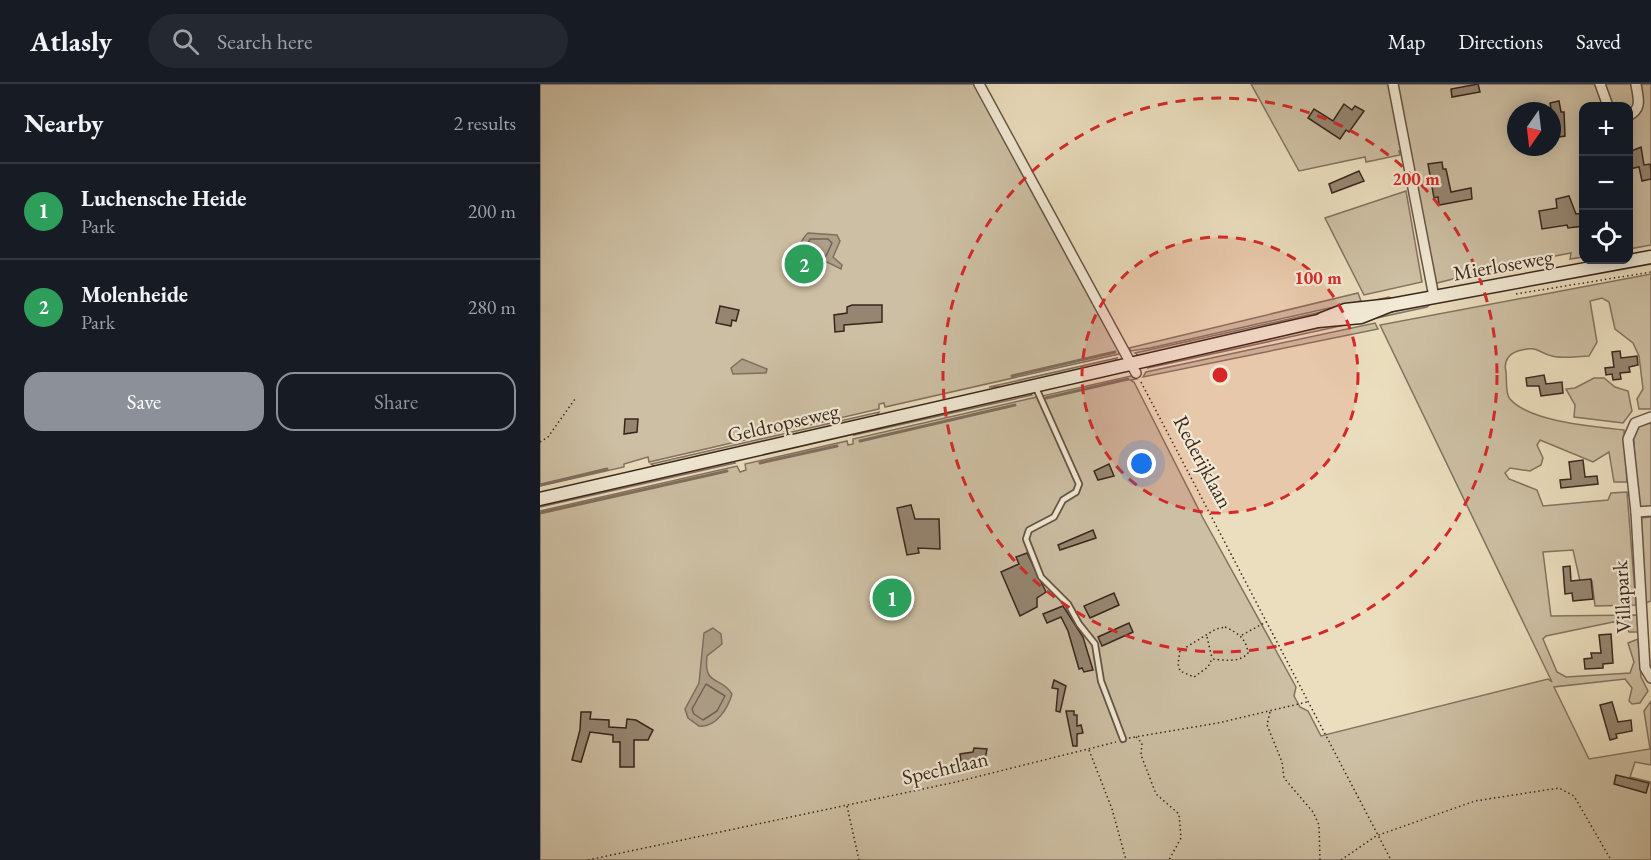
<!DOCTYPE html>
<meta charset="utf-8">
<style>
:root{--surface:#171b24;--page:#242831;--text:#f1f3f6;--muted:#9ea1a6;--line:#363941;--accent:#8c9099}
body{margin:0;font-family:"EB Garamond",serif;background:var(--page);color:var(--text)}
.controls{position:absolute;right:18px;top:18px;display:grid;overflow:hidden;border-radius:12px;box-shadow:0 3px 15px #0003}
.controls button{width:54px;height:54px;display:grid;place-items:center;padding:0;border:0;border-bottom:2px solid var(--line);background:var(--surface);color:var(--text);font:30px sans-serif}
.compass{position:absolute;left:967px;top:18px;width:54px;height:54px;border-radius:50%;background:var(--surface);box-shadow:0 3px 15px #0003;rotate:194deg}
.you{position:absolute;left:602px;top:380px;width:21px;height:21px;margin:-15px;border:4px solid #fff;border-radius:50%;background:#1a73e8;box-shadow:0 0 0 9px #1a73e833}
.badge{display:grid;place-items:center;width:39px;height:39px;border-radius:50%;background:var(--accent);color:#fff;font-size:20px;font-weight:700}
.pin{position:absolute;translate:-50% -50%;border:3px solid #fff;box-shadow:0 2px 6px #0006}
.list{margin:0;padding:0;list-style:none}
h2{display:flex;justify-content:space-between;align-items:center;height:78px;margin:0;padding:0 24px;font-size:26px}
h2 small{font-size:20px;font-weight:400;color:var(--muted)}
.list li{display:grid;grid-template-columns:39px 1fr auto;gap:18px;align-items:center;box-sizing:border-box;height:96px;padding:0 24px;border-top:2px solid var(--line)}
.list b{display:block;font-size:22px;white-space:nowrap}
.list p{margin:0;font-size:20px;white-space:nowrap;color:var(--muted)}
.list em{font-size:20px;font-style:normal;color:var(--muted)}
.actions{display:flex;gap:12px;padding:18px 24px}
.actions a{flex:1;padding:14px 0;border:2px solid var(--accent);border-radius:18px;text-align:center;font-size:21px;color:var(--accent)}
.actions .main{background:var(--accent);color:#fff}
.icon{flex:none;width:33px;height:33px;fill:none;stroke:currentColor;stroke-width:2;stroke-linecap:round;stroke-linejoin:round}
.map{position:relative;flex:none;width:1111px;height:776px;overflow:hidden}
header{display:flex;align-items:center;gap:36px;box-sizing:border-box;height:84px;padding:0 30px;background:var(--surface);border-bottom:2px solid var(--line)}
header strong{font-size:28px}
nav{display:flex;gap:33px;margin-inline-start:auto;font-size:21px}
.search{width:420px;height:54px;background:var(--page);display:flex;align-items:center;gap:15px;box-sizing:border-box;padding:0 21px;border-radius:33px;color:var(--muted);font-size:22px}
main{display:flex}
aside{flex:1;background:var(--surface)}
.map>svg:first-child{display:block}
</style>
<header>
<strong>Atlasly</strong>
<div class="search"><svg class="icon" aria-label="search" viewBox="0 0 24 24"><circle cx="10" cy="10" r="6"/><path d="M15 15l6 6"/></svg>Search here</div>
<nav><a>Map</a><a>Directions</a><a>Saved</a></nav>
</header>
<main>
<aside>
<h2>Nearby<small>2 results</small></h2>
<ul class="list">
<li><span class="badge" style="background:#2e9e5b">1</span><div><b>Luchensche Heide</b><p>Park</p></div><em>200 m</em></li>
<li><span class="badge" style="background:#2e9e5b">2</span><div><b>Molenheide</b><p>Park</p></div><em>280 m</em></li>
</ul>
<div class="actions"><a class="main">Save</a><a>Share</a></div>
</aside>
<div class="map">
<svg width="1111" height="776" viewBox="0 0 1111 776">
<rect width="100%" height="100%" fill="#ebdebe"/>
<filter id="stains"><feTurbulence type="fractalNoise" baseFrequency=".00333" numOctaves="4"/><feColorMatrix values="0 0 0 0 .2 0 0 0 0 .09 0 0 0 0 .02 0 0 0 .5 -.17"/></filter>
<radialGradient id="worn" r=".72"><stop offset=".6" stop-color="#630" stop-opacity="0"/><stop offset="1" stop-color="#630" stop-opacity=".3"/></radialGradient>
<g fill="#cdbfa3" stroke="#837260" stroke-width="1.5" fill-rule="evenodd">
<polygon points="0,0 438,0 580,266 579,270 345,323 344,319 339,320 339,325 109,378 108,373 84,380 84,383 0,402"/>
<path d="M711,0H1111V161L1089,165L1088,22H1044L1043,173L1030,175L1031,169L999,175L1000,180L962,187L961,183L889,201L863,67H859L860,71L826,78L825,73L759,87ZM976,27H1012V63H976Z"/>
<polygon points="866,107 882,198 824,211 785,134"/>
<path d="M1111,190V325H1099L1097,315L1103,305L1099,272L1093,259L1075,245L1069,218L1062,214L1050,217L1057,258L1049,272C1038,272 1022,275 1012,272C999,269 998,262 982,266C970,268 963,276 966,288C967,295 965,310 970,315C990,338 1055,343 1084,346L1087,398H1074L1069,368L1053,378L1000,356L997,361L1003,374L1001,381L990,387L970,384L965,389L969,395L997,406L1003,422L1068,416L1071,409L1087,408L1096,521L1055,522L1052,497H1040L1033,466L1003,468L1011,532L1097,531L1098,548H1089L1085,540L1073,538L1006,552L1003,555L1017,588L1026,593L1090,589L1094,578L1088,559L1098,555L1101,593L1108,607L1100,619L1092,620L1089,617L1092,604L1085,595L1014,603L1049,675L1110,665L1104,627L1111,617V681L1095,678L1090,693L1111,698V776H0V427L197,382L200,388L206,386L205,380L307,357L308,361L313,360V355L497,313L499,319H502V312L591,292L596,295L590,296L594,298L663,434L756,603L754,612L760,623L768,627L781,652L1008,595L1012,598L840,241Z"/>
<polygon points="818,209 821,217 610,264 591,267 589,264"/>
<polygon points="849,213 852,215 600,273 595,269"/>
<polygon points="891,219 887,223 608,284 610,280"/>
<polygon points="835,239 838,245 603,293 606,288"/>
<polygon points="577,274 574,278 467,303 449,303"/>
<polygon points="1054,294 1064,294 1075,303 1088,307 1092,327 1083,339 1034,333 1035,321 1026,305 1035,304"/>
<polygon points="488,308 492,311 314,351 316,348"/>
<polygon points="339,328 336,333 116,383 111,380"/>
<polygon points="1111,336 1111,423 1099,424 1093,348 1094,342"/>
<polygon points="192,376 195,379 0,423 0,420"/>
<polygon points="1111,433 1111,517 1106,519 1100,434"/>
</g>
<g fill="#ae9f88" stroke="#7f6f5e" stroke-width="1.5">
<path d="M268,149L297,151L300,157L293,173L302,181L301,185L287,178L271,189L262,188L253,192V188L269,186L274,183L273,179C262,171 256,159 268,149Z"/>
<polygon points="202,275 227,285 226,289 193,290 191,284"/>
<path d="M173,544L181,550L182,560L167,572C163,603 182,592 192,610C188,624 176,644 159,642L148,634L145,625L159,599L164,549Z"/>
</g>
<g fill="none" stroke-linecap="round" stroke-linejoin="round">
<g stroke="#746253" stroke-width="1.5">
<polygon points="288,155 292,159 286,172 278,174 270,169 267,161 270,155"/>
<polygon points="166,600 185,612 177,627 163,636 154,630 152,625"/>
</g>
<g stroke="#7f6f5e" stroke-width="3">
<polyline points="472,292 575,268"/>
<polyline points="506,314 588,295"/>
<polyline points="320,357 475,321"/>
<polyline points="220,379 297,362"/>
<polyline points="0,401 67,385"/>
<polyline points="0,429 187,387"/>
</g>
</g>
<g fill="#968671" stroke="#39261e" stroke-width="1.5">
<polygon points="938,0 940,8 912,13 911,5"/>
<polygon points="1019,17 1021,28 1024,28 1025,52 1012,54 1014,43 1010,19"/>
<polygon points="804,20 812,26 815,22 824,27 809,48 806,46 800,55 768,34 774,25 793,37"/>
<polygon points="1101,63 1104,81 1110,80 1111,87 1111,95 1102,97 1099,83 1089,85 1089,68"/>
<polygon points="902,78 903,85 906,85 911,108 931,104 932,115 899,121 898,113 894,114 888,80"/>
<polygon points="819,87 824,97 792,109 789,100"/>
<polygon points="1029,112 1036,130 1044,129 1044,142 1028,144 1027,141 1002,145 999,127 1017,124 1016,115"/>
<polygon points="312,221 342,221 342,238 304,241 304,247 295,248 294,231 307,229 307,223"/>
<polygon points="180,222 199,226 196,237 192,236 191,242 176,239"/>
<polygon points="1080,267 1081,274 1097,272 1098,281 1089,283 1090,288 1080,289 1081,295 1073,296 1072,290 1066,291 1065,284 1074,283 1072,268"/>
<polygon points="1004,291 1006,300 1022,298 1023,309 1001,312 999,302 987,302 986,294"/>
<polygon points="85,335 98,335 97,348 84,350"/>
<polygon points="1043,376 1045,393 1057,392 1058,400 1021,404 1020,396 1031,395 1029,378"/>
<polygon points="569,380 574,392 558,396 554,387"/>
<polygon points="371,421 375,435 399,435 400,465 378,464 379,469 367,471 357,424"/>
<polygon points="553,446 556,454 520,466 518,461"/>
<polygon points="487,469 506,508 497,514 497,523 480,532 461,488 479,480 476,473"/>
<polygon points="1030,482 1031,497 1051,495 1053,515 1033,517 1032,509 1025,510 1023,483"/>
<polygon points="574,509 579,521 550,534 544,522"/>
<polygon points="523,522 543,553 553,586 544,588 542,584 539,585 528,547 521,533 507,539 503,530"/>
<polygon points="589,539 593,548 562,562 558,553"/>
<polygon points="1071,550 1073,579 1063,580 1063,584 1045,585 1044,575 1052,574 1051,569 1061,569 1059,551"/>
<polygon points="514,596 526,602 520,628 516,627 518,605 512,604"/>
<polygon points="1072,618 1078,638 1091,636 1092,647 1076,650 1077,654 1070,656 1060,621"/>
<polygon points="526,627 534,627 534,631 537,631 537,642 541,641 543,649 537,650 537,662 533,662"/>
<polygon points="41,628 51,628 50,635 69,636 69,643 86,644 87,635 96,636 113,646 108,656 94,656 94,683 80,683 80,658 73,658 73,651 50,648 41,678 32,676 40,646"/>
<polygon points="434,664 447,665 445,676 436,675 435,680 421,679 420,670 433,668"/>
<polygon points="1076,691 1109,699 1106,709 1074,700"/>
</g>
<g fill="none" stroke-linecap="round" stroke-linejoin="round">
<defs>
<polyline id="service" points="496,304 539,400 536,408 523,416 514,433 489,446 486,455 501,493 528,520 539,540 555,560 561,597 583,655"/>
<g id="minor">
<polyline points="439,0 596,289"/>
<polyline points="853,0 894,213"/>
<polyline points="1060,0 1068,22"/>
<path d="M1088,32C1103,25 1098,14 1096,0"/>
<polyline points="1111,333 1095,339 1088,355 1096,428 1105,584 1111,594"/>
<polyline points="1096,428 1111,427"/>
</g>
<g id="secondary">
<polyline points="782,235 805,226 851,221 1111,173"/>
<polyline points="0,415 778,237 821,233 851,221"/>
</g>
</defs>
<use href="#service" stroke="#665446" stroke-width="8"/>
<use href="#minor" stroke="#665446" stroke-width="12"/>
<use href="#secondary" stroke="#39261e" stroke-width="15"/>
<g stroke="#39261e" stroke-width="1.5" stroke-dasharray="1.5 3" stroke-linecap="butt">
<polyline points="976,210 1111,188"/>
<polyline points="601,298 851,776"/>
<polyline points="0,358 8,353 35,315"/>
<path d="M685,543C698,549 706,554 708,569C700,579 684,576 672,575L668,583L654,593L640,587L638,580L640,567L676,545Z"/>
<polyline points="702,551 726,538"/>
<polyline points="667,553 672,574"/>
<polyline points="730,628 727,641 742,678 744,694 773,728 779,741 780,776"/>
<polyline points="596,653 602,659 601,671 616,710 639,730 641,754 629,776"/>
<polyline points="589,654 678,639 767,618"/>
<polyline points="549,666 572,725 586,776"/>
<polyline points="307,722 319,776"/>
<polyline points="48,776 416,698 576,658"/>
<polyline points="801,776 836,752 935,717 1019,704 1034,712 1071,776"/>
</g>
<use href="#service" stroke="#f2ead5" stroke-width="4.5"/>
<use href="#minor" stroke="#f2ead5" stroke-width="9"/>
<use href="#secondary" stroke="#f2ead5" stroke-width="12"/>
</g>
<circle cx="680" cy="291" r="138" fill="#d62828" fill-opacity=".12"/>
<g fill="none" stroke="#d62828" stroke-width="3" stroke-dasharray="10 8">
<circle cx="680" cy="291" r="138"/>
<circle cx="680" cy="291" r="277"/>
</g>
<g text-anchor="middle" stroke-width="4.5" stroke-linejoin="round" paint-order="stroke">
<g font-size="21" fill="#39261e" stroke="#f2ead5">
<text transform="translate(963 181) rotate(-10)" y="7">Mierloseweg</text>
<text transform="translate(243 339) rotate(-13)" y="7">Geldropseweg</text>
<text transform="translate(663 378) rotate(62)" y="7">Rederijklaan</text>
<text transform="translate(1082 513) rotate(-93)" y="7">Villapark</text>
<text transform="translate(405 684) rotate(-13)" y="7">Spechtlaan</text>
</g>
</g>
<circle cx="680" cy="291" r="9" fill="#d62828" stroke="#f2ead5" stroke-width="3"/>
<g font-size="18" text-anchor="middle" font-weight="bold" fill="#d62828" stroke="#f2ead5" stroke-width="4.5" stroke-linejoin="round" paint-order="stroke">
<text x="876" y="101">200 m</text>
<text x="778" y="200">100 m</text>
</g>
<rect width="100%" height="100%" filter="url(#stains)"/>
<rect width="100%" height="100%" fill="url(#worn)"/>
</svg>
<div class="controls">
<button>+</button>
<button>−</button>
<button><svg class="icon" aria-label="locate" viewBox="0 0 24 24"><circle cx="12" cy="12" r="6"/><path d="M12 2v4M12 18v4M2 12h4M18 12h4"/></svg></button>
</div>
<svg class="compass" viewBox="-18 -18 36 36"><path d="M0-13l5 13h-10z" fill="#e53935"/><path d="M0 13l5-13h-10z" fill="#9ea1a6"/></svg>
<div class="you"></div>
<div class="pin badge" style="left:352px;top:514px;background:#2e9e5b">1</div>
<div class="pin badge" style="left:264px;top:180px;background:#2e9e5b">2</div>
</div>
</main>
